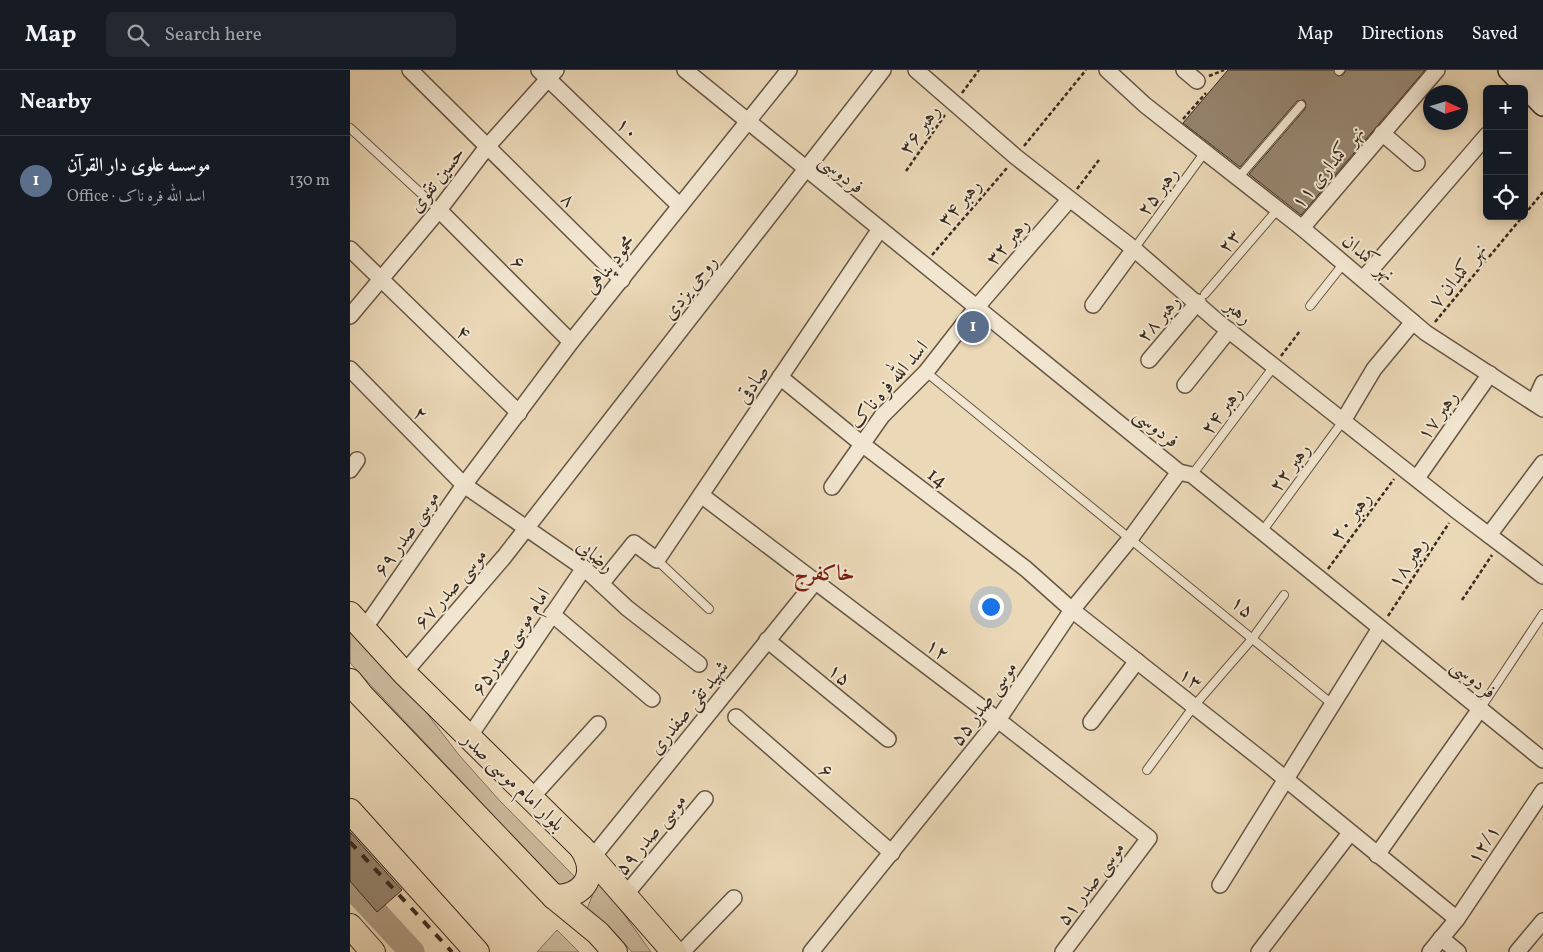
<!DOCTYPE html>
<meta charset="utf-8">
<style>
:root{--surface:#171b24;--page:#242831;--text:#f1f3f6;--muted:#9ea1a6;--line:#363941;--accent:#c59692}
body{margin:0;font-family:Vollkorn,Amiri,serif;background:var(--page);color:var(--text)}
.controls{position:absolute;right:15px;top:15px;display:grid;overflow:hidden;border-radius:8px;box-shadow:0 2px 12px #0003}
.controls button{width:45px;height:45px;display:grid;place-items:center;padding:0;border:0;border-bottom:1px solid var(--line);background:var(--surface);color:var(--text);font:25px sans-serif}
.compass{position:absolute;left:1073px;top:15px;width:45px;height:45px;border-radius:50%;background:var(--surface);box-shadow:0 2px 12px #0003;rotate:94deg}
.you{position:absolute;left:640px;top:536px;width:18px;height:18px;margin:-12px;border:4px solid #fff;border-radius:50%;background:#1a73e8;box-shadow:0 0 0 8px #1a73e833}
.badge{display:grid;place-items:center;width:32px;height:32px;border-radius:50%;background:var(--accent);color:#fff;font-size:16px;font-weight:700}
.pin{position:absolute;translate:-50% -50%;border:2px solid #fff;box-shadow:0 1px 5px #0006}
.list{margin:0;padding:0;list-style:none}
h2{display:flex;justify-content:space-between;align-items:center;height:65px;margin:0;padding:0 20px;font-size:21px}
h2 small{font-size:16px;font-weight:400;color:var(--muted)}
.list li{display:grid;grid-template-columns:32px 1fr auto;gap:15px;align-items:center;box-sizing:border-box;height:90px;padding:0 20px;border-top:1px solid var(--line)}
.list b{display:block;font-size:19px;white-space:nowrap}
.list p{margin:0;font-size:16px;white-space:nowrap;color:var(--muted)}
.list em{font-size:16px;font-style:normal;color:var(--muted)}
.icon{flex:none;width:28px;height:28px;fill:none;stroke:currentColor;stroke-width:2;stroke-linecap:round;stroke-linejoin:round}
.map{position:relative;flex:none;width:1193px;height:882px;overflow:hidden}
header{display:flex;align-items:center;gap:30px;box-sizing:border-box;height:70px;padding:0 25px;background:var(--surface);border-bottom:1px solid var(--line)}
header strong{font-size:24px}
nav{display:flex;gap:28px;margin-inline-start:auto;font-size:18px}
.search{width:350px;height:45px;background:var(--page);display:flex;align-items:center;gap:12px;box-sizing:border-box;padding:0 18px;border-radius:8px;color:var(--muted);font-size:19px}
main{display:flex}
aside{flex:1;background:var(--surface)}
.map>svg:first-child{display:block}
</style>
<header>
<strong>Map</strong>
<div class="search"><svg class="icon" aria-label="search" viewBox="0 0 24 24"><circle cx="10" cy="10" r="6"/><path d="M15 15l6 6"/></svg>Search here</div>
<nav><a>Map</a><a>Directions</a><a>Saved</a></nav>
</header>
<main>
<aside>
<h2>Nearby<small></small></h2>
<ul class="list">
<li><span class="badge" style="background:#5c6f8a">1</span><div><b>موسسه علوی دار القرآن</b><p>Office · اسد الله فره ناک</p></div><em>130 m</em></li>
</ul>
</aside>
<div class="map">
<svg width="1193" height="882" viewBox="0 0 1193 882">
<rect width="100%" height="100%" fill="#ebd8b7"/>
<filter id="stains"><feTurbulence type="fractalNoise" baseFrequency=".004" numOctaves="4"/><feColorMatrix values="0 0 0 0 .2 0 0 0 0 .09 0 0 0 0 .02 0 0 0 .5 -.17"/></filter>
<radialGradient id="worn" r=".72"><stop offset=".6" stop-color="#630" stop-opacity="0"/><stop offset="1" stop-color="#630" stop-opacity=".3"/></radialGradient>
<g fill="#cdbb9e" stroke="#837360">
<polygon points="0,557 52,611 109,685 150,731 226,808 225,812 209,815 0,593"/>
<polygon points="246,805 301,882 282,882 265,863 237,839 246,816"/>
<polygon points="207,860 229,882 187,882"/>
</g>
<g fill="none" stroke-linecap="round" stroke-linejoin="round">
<polyline stroke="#ae9d84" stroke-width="25" points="0,815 62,882"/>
</g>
<g fill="#96856f" stroke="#392b21">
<polygon points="878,0 984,0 988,6 993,5 996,0 1075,0 951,145 899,104 955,39 956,34 954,30 947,31 890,97 833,53"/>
<polygon points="0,762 52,820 27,842 0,811"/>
</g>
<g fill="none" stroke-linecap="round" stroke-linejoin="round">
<defs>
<g id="service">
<polyline points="989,1 990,0"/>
<polyline points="0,58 89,140"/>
<polyline points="888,108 951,35"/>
<polyline points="784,179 855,82"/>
<polyline points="855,224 928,139"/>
<polyline points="960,236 994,193"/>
<polyline points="576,302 982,634"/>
<polyline points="842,405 925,295"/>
<polyline points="911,463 993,351"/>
<polyline points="307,490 359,539"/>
<polyline points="1130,639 1193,544"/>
<polyline points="797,700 844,636 902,569 934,525"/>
</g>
<g id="minor">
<polyline points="60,0 272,210"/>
<polyline points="189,0 330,136"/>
<polyline points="335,0 829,402 842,405 1193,690"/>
<polyline points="566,0 666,87 784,179 868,252 1107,441 1193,506"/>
<polyline points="757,0 795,35 952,158 1076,263 1193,339"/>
<polyline points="834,0 847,11"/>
<polyline points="1032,63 1067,93"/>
<polyline points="89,140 221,272"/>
<polyline points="952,158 1087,0"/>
<polyline points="0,179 169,343"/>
<polyline points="1013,209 1137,65"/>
<polyline points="743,235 784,179"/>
<polyline points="0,246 89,140 137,77 206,0"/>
<polyline points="799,290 848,232"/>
<polyline points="0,299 114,415 234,498 277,538 349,594"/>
<polyline points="430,307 512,374 676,499 722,540 916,693 1107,849"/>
<polyline points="835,315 879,260"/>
<polyline points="1184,333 1193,313"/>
<polyline points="993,351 1024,299 1063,252"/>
<polyline points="0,400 7,390"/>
<polyline points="1067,408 1140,304"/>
<polyline points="482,417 532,346 576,302 626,238 719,130"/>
<polyline points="351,425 648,650 799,768 713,882"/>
<polyline points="1139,465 1193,393"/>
<polyline points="251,514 284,473 307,490 530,159"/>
<polyline points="202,544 302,629"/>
<polyline points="14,559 114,415 221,272 439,0"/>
<polyline points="417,570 538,669"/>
<polyline points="54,603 154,487 533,0"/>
<polyline points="386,647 542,783"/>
<polyline points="741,652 787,591"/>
<polyline points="119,667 234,498"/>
<polyline points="181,728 248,654"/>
<polyline points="1027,785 1130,639"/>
<polyline points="242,788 465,512"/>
<polyline points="870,815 1030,558"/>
<polyline points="276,824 355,729"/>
<polyline points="1091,868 1108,882"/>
<polyline points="332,882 384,828"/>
<polyline points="461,882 648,650 722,540 780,469 829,402"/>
<polyline points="909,882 1000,763"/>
<polyline points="1080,882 1107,849 1193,721"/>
<polyline points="1167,882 1193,851"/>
</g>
<g id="secondary">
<polyline points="1159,0 1193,35"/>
<polyline points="1180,0 1193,12"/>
</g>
<g id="primary">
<polyline points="0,544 54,603 242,788 324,882"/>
<polyline points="0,611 11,625 204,827 248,863 265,882"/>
<polyline points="0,741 127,882"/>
<path d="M204,827C235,827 249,804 231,777"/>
<polyline points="0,856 23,882"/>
</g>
</defs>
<use href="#service" stroke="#665646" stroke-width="10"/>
<use href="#minor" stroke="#665646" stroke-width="18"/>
<use href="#secondary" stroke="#392b21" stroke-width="24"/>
<use href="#primary" stroke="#392b21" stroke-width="26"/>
<g stroke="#392b21" stroke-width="2.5" stroke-dasharray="4 2.5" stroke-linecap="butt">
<polyline points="859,6 874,0"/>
<polyline points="612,23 629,0"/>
<polyline points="833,49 856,23"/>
<polyline points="674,76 736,0"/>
<polyline points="556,101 595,45"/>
<polyline points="727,119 749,90"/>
<polyline points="1174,145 1193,122"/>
<polyline points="582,185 657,98"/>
<polyline points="1085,252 1173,146"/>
<polyline points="931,286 950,261"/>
<polyline points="978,499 1044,409"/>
<polyline points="1112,530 1142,485"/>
<polyline points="1038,546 1099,453"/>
</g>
<use href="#service" stroke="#f2e6d0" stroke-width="8"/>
<use href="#minor" stroke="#f2e6d0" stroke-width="15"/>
<use href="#secondary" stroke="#f2e6d0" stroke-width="21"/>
<use href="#primary" stroke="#ebd8b7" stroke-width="24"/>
<polyline stroke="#392b21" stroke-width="4" stroke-dasharray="9 9" stroke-linecap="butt" points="0,772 102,882"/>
</g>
<g text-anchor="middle" stroke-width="4" stroke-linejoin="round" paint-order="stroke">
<g font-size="20" fill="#392b21" stroke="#f2e6d0">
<text transform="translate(278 58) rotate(44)" y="7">۱۰</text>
<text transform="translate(569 59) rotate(-55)" y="7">رهبر ۳۶</text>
<text transform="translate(977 97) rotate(-50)" y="7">نهر کمداری ۱۱</text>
<text transform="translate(492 103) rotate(39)" y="7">فردوسی</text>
<text transform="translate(86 109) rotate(-52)" y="7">حسین تقوی</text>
<text transform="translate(807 121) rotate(-54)" y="7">رهبر ۲۵</text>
<text transform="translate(219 129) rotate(45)" y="7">۸</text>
<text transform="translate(609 132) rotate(-50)" y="7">رهبر ۳۴</text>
<text transform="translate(657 171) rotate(-50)" y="7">رهبر ۳۲</text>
<text transform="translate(879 171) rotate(-49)" y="7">۲۳</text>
<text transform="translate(1019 187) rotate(40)" y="7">نهر کمدان</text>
<text transform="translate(169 192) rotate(45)" y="7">۶</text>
<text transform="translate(259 194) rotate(-51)" y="7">محمود پناهی</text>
<text transform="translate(1107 205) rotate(-50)" y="7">نهر کمدان ۷</text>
<text transform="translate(339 217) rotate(-52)" y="7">روحی یزدی</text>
<text transform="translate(889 241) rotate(39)" y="7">رهبر</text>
<text transform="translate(808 248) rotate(-50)" y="7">رهبر ۲۸</text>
<text transform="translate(114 262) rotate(44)" y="7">۴</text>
<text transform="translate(402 314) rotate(-56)" y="7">صادقی</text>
<text transform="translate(538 314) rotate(-49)" y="7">اسد الله فره ناک</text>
<text transform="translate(871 340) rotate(-53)" y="7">رهبر ۲۴</text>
<text transform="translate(71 343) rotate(46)" y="7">۲</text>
<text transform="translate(1087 345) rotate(-55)" y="7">رهبر ۱۷</text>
<text transform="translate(807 357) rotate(39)" y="7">فردوسی</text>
<text transform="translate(939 397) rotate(-54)" y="7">رهبر ۲۲</text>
<text transform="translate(588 407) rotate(37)" y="7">14</text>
<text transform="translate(1000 446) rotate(-54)" y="7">رهبر ۲۰</text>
<text transform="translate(56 463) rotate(-55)" y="7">موسی صدر ۶۹</text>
<text transform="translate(246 485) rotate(39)" y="7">رضایی</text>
<text transform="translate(1057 492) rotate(-57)" y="7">رهبر ۱۸</text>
<text transform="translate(100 518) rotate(-49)" y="7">موسی صدر ۶۷</text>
<text transform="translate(893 536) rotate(39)" y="7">۱۵</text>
<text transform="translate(160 571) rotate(-56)" y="7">امام موسی صدر۶۵</text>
<text transform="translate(588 579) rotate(37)" y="7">۱۲</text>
<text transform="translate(490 604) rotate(39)" y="7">۱۵</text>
<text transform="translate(841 608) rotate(38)" y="7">۱۳</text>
<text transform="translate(1124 608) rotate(39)" y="7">فردوسی</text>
<text transform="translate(633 633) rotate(-54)" y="7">موسی صدر ۵۵</text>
<text transform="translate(338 637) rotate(-51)" y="7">شهید تقی صفدری</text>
<text transform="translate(477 700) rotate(41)" y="7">۶</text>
<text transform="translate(164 711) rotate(44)" y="7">بلوار امام موسی صدر</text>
<text transform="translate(300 764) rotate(-50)" y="7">موسی صدر ۵۹</text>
<text transform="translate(1133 774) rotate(-56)" y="7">۱۲/۱</text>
<text transform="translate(740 813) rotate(-53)" y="7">موسی صدر ۵۱</text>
</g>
<g font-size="21" font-weight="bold" fill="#7a1f14" stroke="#f2e6d0">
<text x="474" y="510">خاکفرج</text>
</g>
</g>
<rect width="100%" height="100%" filter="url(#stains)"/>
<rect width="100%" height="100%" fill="url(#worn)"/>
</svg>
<div class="controls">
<button>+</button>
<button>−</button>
<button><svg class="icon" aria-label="locate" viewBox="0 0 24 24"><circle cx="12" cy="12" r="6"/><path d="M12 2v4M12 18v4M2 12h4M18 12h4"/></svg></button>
</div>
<svg class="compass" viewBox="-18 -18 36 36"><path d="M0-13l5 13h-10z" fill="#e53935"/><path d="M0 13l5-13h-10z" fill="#9ea1a6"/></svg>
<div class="you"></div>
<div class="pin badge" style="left:623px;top:257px;background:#5c6f8a">1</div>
</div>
</main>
